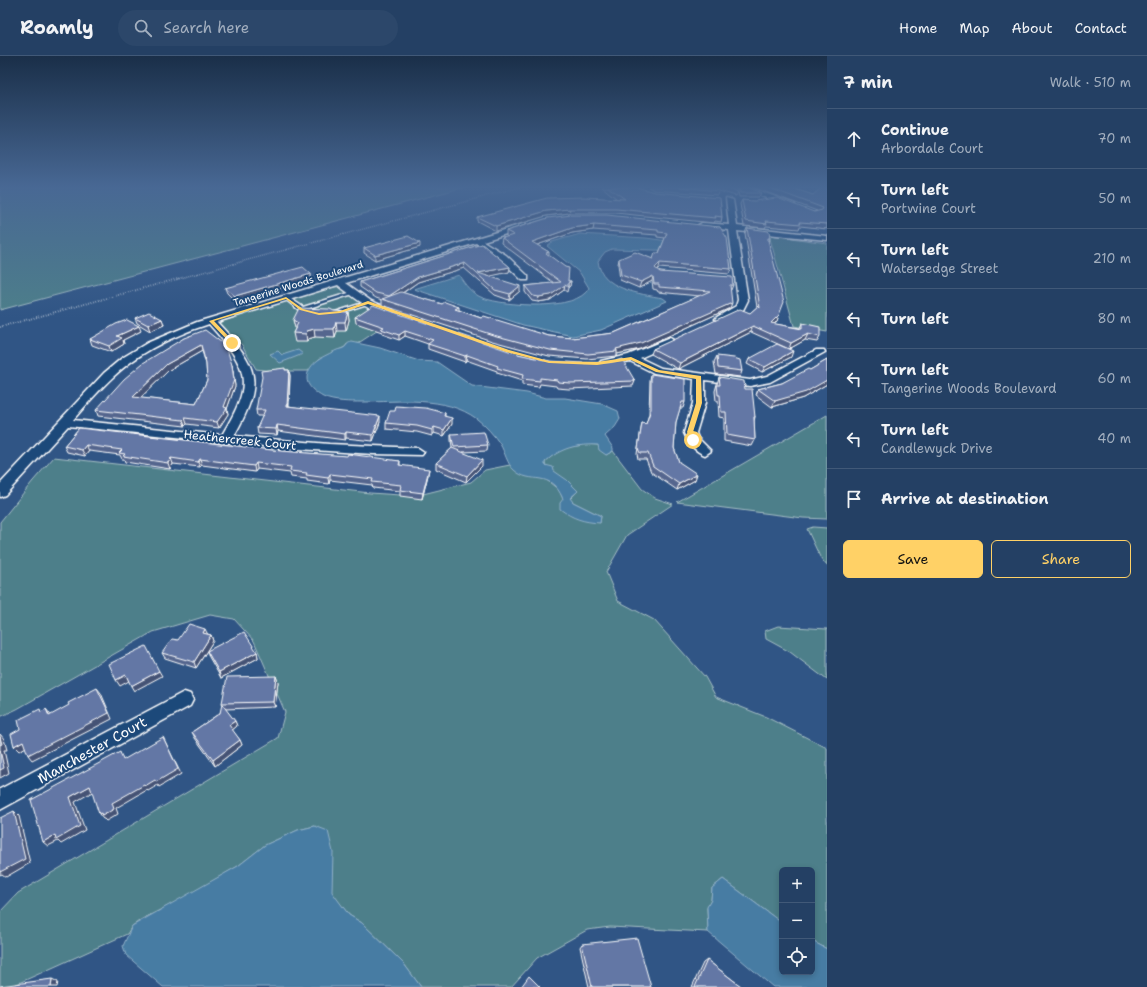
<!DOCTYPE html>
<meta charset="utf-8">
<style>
:root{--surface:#244064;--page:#2c476a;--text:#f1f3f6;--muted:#a3afbf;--line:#415978;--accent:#ffd166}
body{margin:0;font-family:"Shantell Sans",sans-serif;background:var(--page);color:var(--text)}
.controls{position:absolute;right:12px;bottom:12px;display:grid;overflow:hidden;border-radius:6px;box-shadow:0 2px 6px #0003}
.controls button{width:36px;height:36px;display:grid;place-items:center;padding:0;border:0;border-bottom:1px solid var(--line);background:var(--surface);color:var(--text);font:20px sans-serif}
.stop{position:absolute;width:12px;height:12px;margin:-9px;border:3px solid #ffd166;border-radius:50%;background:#fff}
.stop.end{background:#ffd166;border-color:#fff;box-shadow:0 1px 4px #0008}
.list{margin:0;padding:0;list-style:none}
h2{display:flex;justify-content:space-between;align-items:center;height:52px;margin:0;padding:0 16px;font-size:17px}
h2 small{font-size:13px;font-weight:400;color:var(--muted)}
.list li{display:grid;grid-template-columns:26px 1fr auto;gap:12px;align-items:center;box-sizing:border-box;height:60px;padding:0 16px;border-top:1px solid var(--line)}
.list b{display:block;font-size:15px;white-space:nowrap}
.list p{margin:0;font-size:13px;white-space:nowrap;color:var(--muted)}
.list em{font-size:13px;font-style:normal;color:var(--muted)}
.actions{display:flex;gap:8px;padding:12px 16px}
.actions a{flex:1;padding:9px 0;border:1px solid var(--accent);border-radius:6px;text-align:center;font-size:14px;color:var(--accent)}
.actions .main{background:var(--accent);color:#111}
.icon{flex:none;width:22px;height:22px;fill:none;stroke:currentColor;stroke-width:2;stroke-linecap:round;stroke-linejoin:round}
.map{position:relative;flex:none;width:827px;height:931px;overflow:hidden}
header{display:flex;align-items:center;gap:24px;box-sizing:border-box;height:56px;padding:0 20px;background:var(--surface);border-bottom:1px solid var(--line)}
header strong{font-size:19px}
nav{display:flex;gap:22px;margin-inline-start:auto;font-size:14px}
.search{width:280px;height:36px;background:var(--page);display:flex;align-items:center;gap:10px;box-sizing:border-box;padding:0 14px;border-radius:22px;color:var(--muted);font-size:15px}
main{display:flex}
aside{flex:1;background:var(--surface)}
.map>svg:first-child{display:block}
</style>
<header>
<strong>Roamly</strong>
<div class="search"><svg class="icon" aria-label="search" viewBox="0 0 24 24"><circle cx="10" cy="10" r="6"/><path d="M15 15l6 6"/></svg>Search here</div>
<nav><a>Home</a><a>Map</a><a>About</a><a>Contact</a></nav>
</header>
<main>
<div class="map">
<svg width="827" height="931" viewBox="0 0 827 931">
<rect width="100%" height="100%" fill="#305585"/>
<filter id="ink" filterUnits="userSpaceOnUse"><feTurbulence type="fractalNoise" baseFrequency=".025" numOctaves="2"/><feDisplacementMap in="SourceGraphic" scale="8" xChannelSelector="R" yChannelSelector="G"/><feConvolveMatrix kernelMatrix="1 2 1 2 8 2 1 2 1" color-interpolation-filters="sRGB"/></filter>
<g filter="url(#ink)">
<g fill="#4d7f8a" stroke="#a6bfc4">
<polygon points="0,131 465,131 0,254"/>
<polygon points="769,179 827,187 827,276 794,270"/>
<polygon points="334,231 340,231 369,251 395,263 357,288 352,287 347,288 345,291 319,303 308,315 272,315 256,313 242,289 219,268 222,265"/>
<polygon points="827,359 827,463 803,462 677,446"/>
<path d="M585,388L598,389L606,399L613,395L642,433L655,442L673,448L627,479L606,516L618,545L654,564L705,621L716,641L766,661L827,692V893L812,885V814H782V867L723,823L712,832L711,844L707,852L708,876L610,871L587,874L537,902L511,931H421L404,908L362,867L349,859L331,836L315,770L298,774L265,789L238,810L180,844L142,863L132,870L127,878L10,931H0V856L18,837L278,682L285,656L254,585L234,563L210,559L153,576L17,653L0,661V466L33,425L54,401L370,437L415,440L471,426L485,414L510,409L520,418L544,422L559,434L563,443L600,467L601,460L573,446L570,443L578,435L545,409V406C552,400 559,393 570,391C575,390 580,390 585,388Z"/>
<polygon points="813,471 827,472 827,510 820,501 807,473"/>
<polygon points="778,570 827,573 827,624 790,596 766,583 765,575"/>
</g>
<g fill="#467ca3" stroke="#90b0c8">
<path d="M580,178L646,182L683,187L693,195L612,193L605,196L598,205C601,233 640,238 663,242L667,245L601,274L573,280L523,269L414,233L459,219C465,229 472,238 483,242C505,250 577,256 589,232L580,217L547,190L552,186Z"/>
<path d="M352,286L380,292L419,305L437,306L472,330L527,337L546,342H565L602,348L618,355L620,363L615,371L605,380L613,392V395L606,399L599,394L598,389C576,388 561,392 545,406V409L553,411L554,415L567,424L578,435L570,442L573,446L601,460L600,467C584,466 573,463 560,453V447L563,443C550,412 531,430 514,414C507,408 505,396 500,388C494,379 486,370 477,363C445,339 399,346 362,346C350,346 334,346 323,341C316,337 306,330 307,321C309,306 324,300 337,294C339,293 343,293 345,291C348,288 347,287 352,286Z"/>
<polygon points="298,294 303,298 280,307 270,298 278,295 282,299"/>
<polygon points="315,770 328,775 333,796 332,836 349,859 362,867 404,908 421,931 163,931 126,899 123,890 132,870 238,810 265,789 298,774"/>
<polygon points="723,823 782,867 782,916 812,916 812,885 827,893 827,931 773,931 708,876 707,851 711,844 712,832"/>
</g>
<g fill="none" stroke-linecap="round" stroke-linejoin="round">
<defs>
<g id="service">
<polygon points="352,236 356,237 306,253 309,256 307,257 299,254 284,242 288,241 303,251"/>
<polygon points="366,246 370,247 336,258 332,257"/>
</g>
<g id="minor">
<polygon points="737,131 748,131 795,148 788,150"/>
<polygon points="726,142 733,144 737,170 827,180 827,184 737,175 748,244 743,254 720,266 715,263 717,261 736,250 738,244 729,174 702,171 698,169 702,167 729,169"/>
<path d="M523,168H526V172L483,185L506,199L528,220V224H522L500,203L476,187L346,227L371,245L393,254V258C378,262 350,238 338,229L217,266C259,311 265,325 234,380L329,388L418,392L424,396L422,399L373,398L284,392L68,370L5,439L0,441V428L104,317L122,302L147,287L197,266ZM209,268C249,313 254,326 222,379L73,364C86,349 99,334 113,321C139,296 175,279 209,268Z"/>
<path d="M670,282L675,285L674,287L640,302L661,312L750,324L767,320L816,294H824L825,296L770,326L750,330L705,324V347L696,377L698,382L711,395L705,399C695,396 688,386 684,377L693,347L694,323L654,317L630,305L605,310L600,307L601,305L628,299Z"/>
<polygon points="184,636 190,638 193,644 190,650 0,754 0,733"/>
</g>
</defs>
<use href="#service" stroke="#fff" stroke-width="3"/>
<use href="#minor" stroke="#fff" stroke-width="3"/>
<polyline stroke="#fff" stroke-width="1.5" stroke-dasharray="0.5 1.5" stroke-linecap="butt" points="177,223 520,131"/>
<polyline stroke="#fff" stroke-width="2" stroke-dasharray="0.5 2" stroke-linecap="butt" points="0,271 181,222"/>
<use href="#service" fill="#1f4a7a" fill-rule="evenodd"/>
<use href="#minor" fill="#1f4a7a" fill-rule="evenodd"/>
</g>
<g fill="#55668e" stroke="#fff" fill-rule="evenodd">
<polygon points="602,131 636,131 722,161 721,166 715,165 714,167 615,157 569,157 546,160 496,175 477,165 477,161 617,143"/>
<polygon points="648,131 748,131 761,137 759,141 739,141 738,136 736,140 719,135 717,139 654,134"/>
<polygon points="753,131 789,131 813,139 827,131 827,173 800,170 799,173 766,170 765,172 744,170 740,148 742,144 814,156 817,155"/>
<polygon points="548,162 720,171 731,213 729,218 659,212 657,214 660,216 733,229 731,234 730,234 730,252 640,293 617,298 616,300 587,303 549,300 492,285 382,249 382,244 376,242 360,231 360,226 482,188 510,211 509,216 488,220 520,235 509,244 495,239 464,212 418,226 403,237 442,248 459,251 459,254 481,262 549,280 573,282 614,277 699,240 658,236 657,234 653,233 652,225 639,232 620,224 618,208 619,203 653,203 659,197 665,182 657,181 657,179 593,174 572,177 537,189 549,196 549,200 568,225 571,225 570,230 568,232 567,236 564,234 550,244 538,246 532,245 525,236 525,230 554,227 501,187 502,182 508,181 506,180 506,175"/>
<polygon points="747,172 770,182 769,187 779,259 777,265 774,268 800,272 802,267 820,281 817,286 805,284 789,293 751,276 678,313 651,298 653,293 750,257 757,251 745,177"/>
<polygon points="420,191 375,204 364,197 364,192"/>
<polygon points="311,218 311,223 236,246 227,237 225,232"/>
<polygon points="334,255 348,256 349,264 346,275 337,275 335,282 315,281 308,283 307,286 295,286 293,277 295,273 295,272 293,264"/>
<polygon points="355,261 518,298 635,325 633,330 569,333 557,332 556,330 540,328 539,331 522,329 522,325 497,317 497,315 466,304 465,306 428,293 428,288 405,280 399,284 382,278 382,276 356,267"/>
<polygon points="135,262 162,263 164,269 150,275 137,267"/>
<polygon points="141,275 123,284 124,288 111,296 92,289 90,283"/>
<path d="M184,282L232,309L235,330L227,353L228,358L219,372L187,368L185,370L98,360L96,354ZM202,295L206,308L207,324L196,348L140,342L169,314Z"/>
<polygon points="717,300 742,315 740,321 716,318 714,306"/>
<polygon points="791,301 762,316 747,308 749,303"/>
<polygon points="827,304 827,328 803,342 772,351 756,339 758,333 782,327 810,314"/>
<polygon points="285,314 289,314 290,320 289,350 380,366 373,385 346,382 345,384 278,375 277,379 258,378 257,372 263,360 257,360 256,354"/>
<polygon points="651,318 685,346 683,352 680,352 676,366 674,392 679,406 695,424 677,434 651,416 646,403 638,403 637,398 641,373 642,367 646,368 649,358 650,324"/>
<polygon points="719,321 745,333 755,361 754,365 755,384 752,390 724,385 724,362 719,361 718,345 716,345 715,335"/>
<polygon points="395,355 445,357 445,360 452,368 444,380 434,377 432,380 417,376 386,373 386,367"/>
<polygon points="79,372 281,395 400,405 400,410 428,419 422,443 400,440 400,435 373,432 372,429 330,424 329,428 307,425 307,423 291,421 290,417 257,413 255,416 202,409 200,411 173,408 170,413 125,406 124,403 122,403 120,399 89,395 85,400 67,396 64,390"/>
<polygon points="451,378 488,389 487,395 463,396 482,410 466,426 436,413 436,407 452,392 451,384"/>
<polygon points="207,578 211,579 213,585 196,612 165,602 162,597 178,584"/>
<polygon points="207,595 257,596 258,602 221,622 209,601"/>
<polygon points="276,620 278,626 275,651 225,653 235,665 237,670 232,674 240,684 242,689 215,710 195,682 192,676 220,657 223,649 222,647"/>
<polygon points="582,888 651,931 589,931 580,891"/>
<polygon points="707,904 742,931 692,931 703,907"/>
</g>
<g fill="#455374" stroke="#fff">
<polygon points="570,153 569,157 546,160 496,175 496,170 546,155"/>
<polygon points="594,169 593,174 572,177 531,191 532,186 572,172"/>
<polygon points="420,187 420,191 375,204 375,199"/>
<polygon points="465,207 464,212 418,226 389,246 389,240 418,221"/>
<polygon points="660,207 659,212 654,217 655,212"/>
<polygon points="510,211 509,216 482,222 478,217"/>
<polygon points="311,218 311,223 236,246 235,240"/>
<polygon points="653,220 652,225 639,232 641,226"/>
<polygon points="571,225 570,230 568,232 568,227"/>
<polygon points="565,229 564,234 550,244 538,246 539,241"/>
<polygon points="520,230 520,235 509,244 510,238"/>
<polygon points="732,247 730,252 640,293 617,298 617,295 616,293"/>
<polygon points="348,256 349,264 346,275 345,266"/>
<polygon points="779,259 777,265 769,273 771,267"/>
<polygon points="162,263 164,269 150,275 148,269"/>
<polygon points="336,266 337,275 335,282 334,273"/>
<polygon points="139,270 141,275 123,284 124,288 111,296 109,290 117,280"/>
<polygon points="753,270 751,276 678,313 680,307"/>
<polygon points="314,273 315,281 308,283 307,286 306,278 307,275"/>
<polygon points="405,275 405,280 399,284 399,279"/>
<polygon points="808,278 805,284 789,293 791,287"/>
<polygon points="201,289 202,295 169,314 135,347 133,341 167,308"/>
<polygon points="793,295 791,301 762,316 765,311"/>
<polygon points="467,299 466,304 465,306 465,300"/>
<polygon points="232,309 235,330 227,353 228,358 219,372 217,366 224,351"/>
<polygon points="289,314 290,320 288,356 287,350"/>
<polygon points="827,324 827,328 803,342 772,351 775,345"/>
<polygon points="380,360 380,366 373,385 373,379"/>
<polygon points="185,362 187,368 185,370 183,364"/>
<polygon points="452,362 452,368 444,380 444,374"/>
<polygon points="277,369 278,375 277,379 276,373"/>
<polygon points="434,371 434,377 432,380 432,374"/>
<polygon points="346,376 346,382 345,384 345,378"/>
<polygon points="86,389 89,395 85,400 82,394"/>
<polygon points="171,402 173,408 170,413 168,407"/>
<polygon points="200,403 202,409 200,411 198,406"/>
<polygon points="482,404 482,410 466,426 467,420"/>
<polygon points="256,407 257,413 255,416 254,410"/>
<polygon points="429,413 428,419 422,443 423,437"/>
<polygon points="330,418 330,424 329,428 328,422"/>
<polygon points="697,418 695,424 677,434 679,428"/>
<polygon points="205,573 208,579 203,577"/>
<polygon points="211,579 213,585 196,612 194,606"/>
<polygon points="257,596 258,602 221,622 219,616"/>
<polygon points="159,615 162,620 134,635 131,630"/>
<polygon points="126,619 129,625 120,630 116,624"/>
<polygon points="276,620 278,626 275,651 273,646"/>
<polygon points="97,632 101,637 112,663 32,704 28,699"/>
<polygon points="46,653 50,658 53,665 49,660"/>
<polygon points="235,665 237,670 231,675 229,669"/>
<polygon points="0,678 4,683 7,694 4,694 9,717 0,722"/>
<polygon points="163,681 181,718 159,731 158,729 148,735 147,734 116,752 118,758 106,765 104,763 103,763 99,758 112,747"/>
<polygon points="240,684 242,689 215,710 213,704"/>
<polygon points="23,685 28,690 19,695 14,690"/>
<polygon points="90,730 94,735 75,746 85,774 61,788 58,785 48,790 43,786 55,779 70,741"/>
<polygon points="14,755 19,760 30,807 6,821 2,818 0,819 0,813"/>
<polygon points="52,923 58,926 57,931 51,931"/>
</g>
<g fill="#6377a5" stroke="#fff" fill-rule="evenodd">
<polygon points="608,131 636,131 655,136 720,142 722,161 715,160 716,162 616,153 570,153 546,155 496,170 477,161 547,142 584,141 625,143"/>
<polygon points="680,131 718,131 719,135"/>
<polygon points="724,131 738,131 738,136"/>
<polygon points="739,131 748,131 761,137 740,137"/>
<polygon points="767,131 789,131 813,139 822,131 827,131 827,168 800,166 801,168 766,165 767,168 746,165 742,144 754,145 777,142 814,156 822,154 823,152"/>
<polygon points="571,159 607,159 720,171 727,182 731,213 660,207 655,212 660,216 732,221 733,229 730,229 732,247 641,287 616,293 617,295 588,298 550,294 493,279 382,243 401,236 442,248 445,246 459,251 455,253 481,262 484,260 549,280 573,282 614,277 710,235 659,231 659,228 654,228 653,220 641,226 621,219 619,203 635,196 653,203 655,197 659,197 667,177 658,176 658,174 594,169 572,172 532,186 549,196 546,197 565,211 569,212 568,225 571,225 568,227 568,231 565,229 551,239 539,241 533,240 525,230 561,226 502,182 514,179 506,175 548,162"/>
<polygon points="747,172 769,175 770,182 768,182 768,184 784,246 779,259 771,267 802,273 802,267 820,271 820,281 808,278 791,287 753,270 680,307 653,293 740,253 750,257 758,250 760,252"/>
<polygon points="408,180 420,187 375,199 364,192"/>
<polygon points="482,188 510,211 478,217 520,230 510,238 495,234 465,207 418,221 389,240 376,237 360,226"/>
<polygon points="303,211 311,218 235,240 225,232"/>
<polygon points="373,249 518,298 550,305 583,307 611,306 622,303 635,325 570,327 558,326 557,324 540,322 540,325 522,323 523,319 497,312 498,310 467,299 465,300 428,288 433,284 405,275 399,279 381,273 384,271 355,261"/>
<polygon points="299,252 330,253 334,255 348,256 345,266 336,266 334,273 314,273 307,275 306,278 293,277 298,267 293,264"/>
<polygon points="149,256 162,263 148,269 135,262"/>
<polygon points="127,264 139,270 117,280 122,282 109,290 90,283 116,268"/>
<path d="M205,274L226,290L232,309L234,324L224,351L227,352L217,366L185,362L183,364L96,354L124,323L143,307L184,282ZM201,289L206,308L207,324L196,348L133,341L167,308Z"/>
<polygon points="777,288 793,295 765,311 749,303"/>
<polygon points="717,300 734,302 740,304 742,315 718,312"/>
<polygon points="827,304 827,324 806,336 775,345 758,333 782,327 808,313 810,314"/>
<polygon points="285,312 285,314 289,314 287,350 380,360 373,379 346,376 345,378 277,369 276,373 257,372 265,354 256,354 262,321 261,315"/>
<polygon points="651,318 685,323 685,346 682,346 676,366 674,392 679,406 697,418 679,428 653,410 648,397 640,397 638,392 642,367 646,368 651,353"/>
<polygon points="719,321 744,325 745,333 752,333 755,361 754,361 755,384 727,379 726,356 721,356 720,339 718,339 717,329 720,329"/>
<polygon points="396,350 426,352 445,357 444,360 452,362 444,374 434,371 432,374 417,370 386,367 390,355 395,355"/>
<polygon points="79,372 281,395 347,400 348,398 400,405 399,409 429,413 423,437 400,434 401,429 372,426 373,423 330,418 328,422 306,419 307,417 290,415 291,411 256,407 254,410 200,403 198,406 171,402 168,407 123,400 125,398 119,397 122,394 86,389 82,394 64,390"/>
<polygon points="484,376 488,389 454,391 451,378"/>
<polygon points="452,392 482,404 467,420 436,407"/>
<polygon points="189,568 205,573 203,577 211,579 194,606 162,597 172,583 178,584"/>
<polygon points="244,576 257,596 219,616 207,595"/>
<polygon points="146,590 159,615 131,630 126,619 116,624 109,608"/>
<polygon points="276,620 273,646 222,647 227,621"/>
<polygon points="97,632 109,657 28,699 23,685 14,690 11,678 20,673 18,664 40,653 41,656 46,653 49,660 69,649 68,647"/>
<polygon points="222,648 235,665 229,669 240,684 213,704 192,676 220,657"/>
<polygon points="0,681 2,688 0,689"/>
<polygon points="163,681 178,713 156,726 155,724 145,730 144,729 112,747 114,753 102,760 101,757 99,758 90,730 70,741 80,770 56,784 55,779 43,786 31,744 120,696 123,704"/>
<polygon points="0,694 4,712 0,714"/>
<polygon points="14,755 25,803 0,816 0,762"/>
<polygon points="637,882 651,931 592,931 582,888"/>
<polygon points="707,904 742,931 695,931"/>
<polygon points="529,920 540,931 521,931"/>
<polygon points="52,923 51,931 0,931 0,930"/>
</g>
</g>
<linearGradient id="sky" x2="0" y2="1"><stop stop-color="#1a2f49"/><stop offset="0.5" stop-color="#486894"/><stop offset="1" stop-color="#486894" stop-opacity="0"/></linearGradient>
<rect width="827" height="262" fill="url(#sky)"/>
<polygon fill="#ffd166" points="286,241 303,253 319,257 340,255 368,245 509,294 549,305 597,306 631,301 659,314 701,320 702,347 693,376 696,384 691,386 687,376 696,347 696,323 656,316 631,304 597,309 549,307 506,296 368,248 340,257 319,259 300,254 286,243 214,265 234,286 232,289 209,265"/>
<g text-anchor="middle" stroke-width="4" stroke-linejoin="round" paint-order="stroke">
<g font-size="10" fill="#fff" stroke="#1f4a7a">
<text transform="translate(298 227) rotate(-17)" y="4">Tangerine Woods Boulevard</text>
</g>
<g font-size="12" fill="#fff" stroke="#1f4a7a">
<text transform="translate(240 384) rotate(6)" y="4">Heathercreek Court</text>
</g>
<g font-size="14" fill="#fff" stroke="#1f4a7a">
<text transform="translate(92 694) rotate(-29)" y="5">Manchester Court</text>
</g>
</g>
</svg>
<div class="controls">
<button>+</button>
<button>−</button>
<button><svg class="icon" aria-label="locate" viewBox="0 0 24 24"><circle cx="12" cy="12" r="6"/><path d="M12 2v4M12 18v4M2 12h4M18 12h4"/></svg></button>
</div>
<div class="stop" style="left:693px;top:384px"></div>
<div class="stop end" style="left:232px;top:287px"></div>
</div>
<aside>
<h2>7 min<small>Walk · 510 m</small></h2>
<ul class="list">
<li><svg class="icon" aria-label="ahead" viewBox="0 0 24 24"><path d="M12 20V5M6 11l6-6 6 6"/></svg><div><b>Continue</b><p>Arbordale Court</p></div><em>70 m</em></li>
<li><svg class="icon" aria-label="left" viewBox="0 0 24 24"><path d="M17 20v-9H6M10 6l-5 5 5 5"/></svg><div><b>Turn left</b><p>Portwine Court</p></div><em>50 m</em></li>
<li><svg class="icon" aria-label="left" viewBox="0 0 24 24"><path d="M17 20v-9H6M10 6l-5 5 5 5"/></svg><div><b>Turn left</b><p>Watersedge Street</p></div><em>210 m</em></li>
<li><svg class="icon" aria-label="left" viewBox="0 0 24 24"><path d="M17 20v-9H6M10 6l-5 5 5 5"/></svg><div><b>Turn left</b></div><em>80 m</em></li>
<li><svg class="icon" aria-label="left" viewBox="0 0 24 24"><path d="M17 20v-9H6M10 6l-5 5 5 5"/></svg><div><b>Turn left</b><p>Tangerine Woods Boulevard</p></div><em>60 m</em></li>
<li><svg class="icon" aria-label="left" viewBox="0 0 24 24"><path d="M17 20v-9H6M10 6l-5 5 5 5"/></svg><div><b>Turn left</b><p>Candlewyck Drive</p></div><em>40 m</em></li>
<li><svg class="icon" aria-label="arrive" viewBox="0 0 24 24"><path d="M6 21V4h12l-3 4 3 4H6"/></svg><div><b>Arrive at destination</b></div></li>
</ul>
<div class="actions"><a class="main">Save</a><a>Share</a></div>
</aside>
</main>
